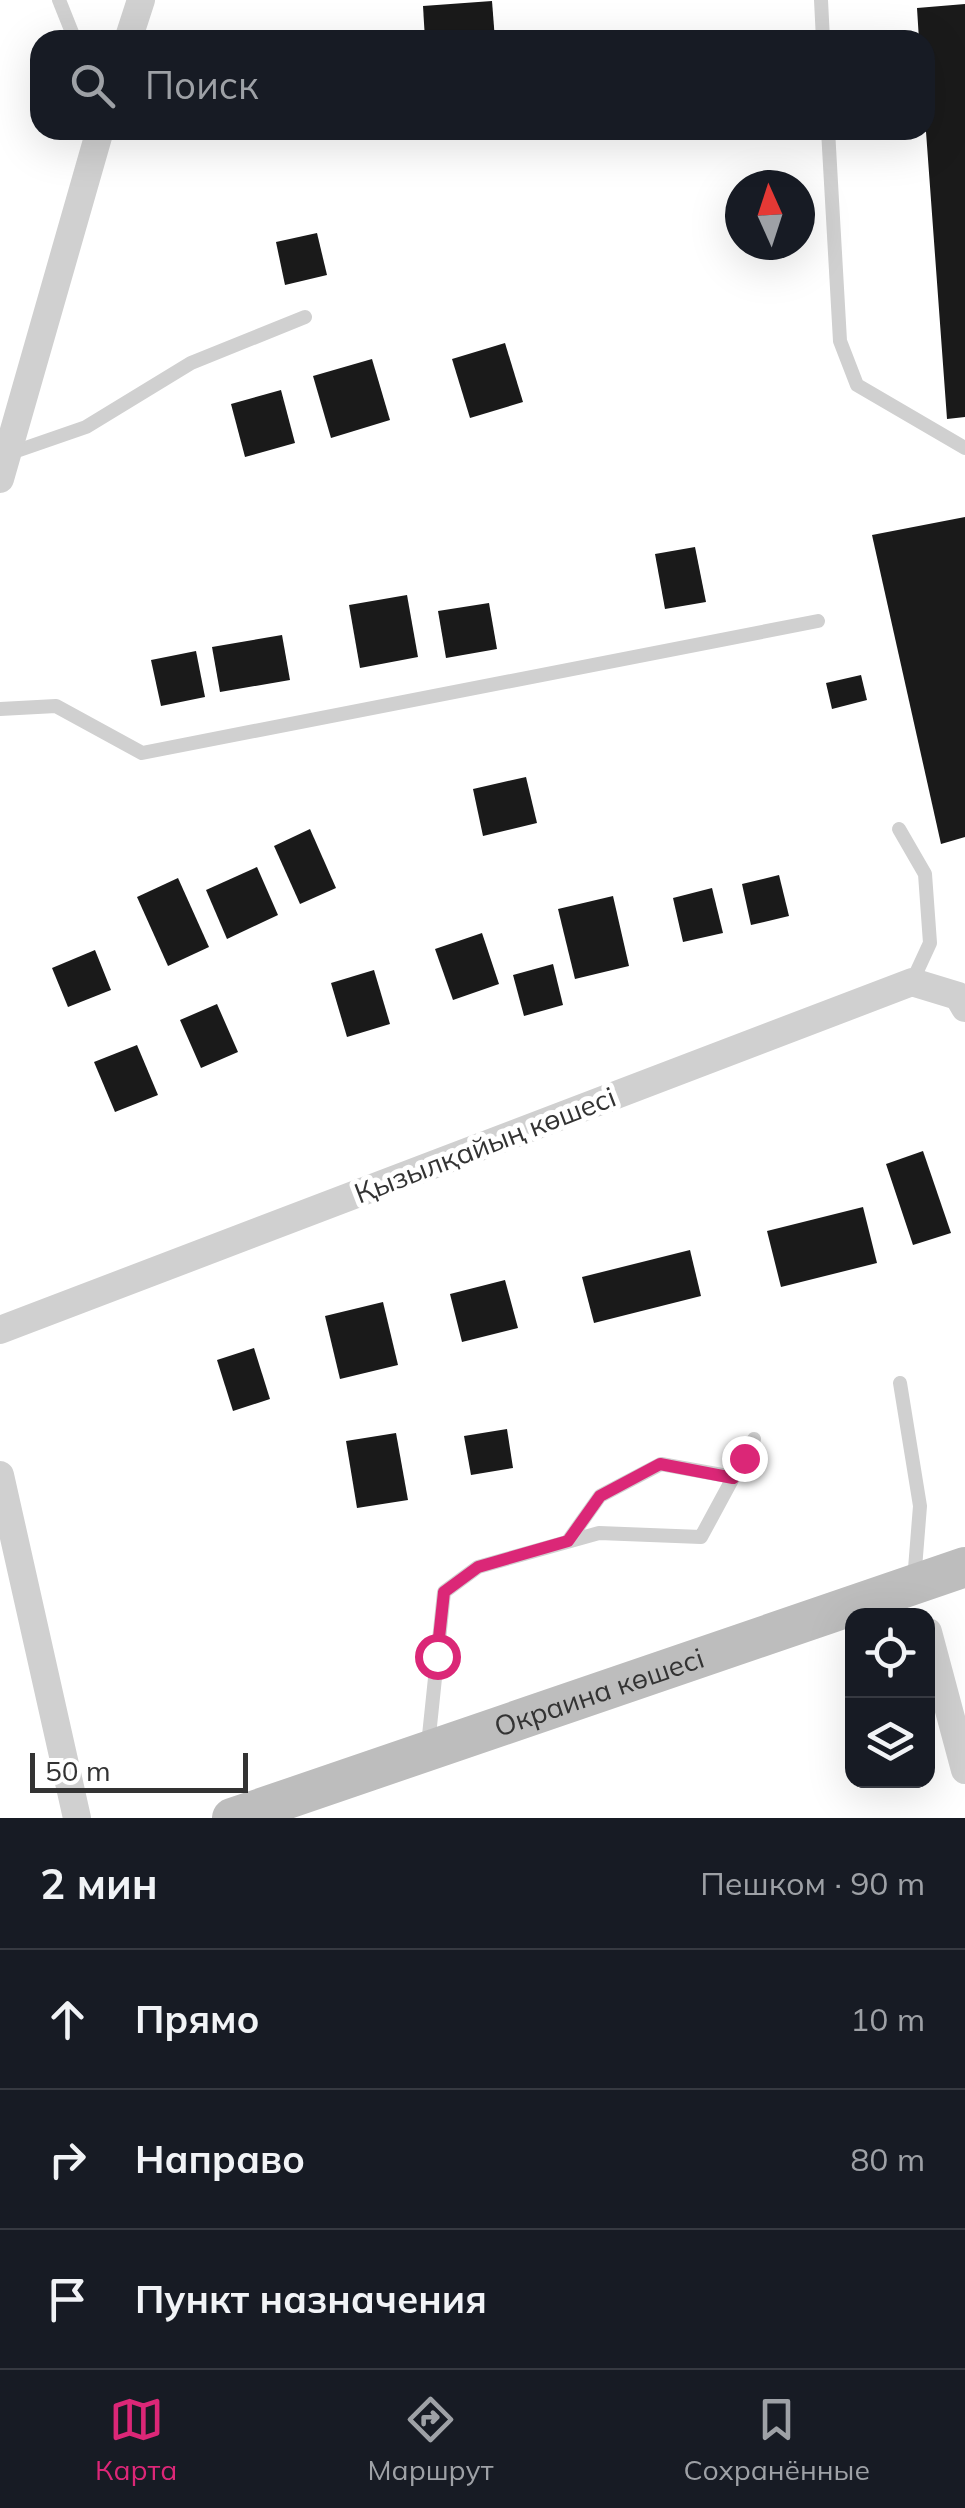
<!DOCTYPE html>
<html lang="ru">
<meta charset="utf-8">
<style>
:root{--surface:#171b24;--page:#20242c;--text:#f1f3f6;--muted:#9ea1a6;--line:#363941;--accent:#db2777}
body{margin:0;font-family:Mulish,sans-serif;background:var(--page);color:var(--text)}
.controls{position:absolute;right:30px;bottom:30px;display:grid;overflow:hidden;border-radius:20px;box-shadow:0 10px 40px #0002}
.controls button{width:90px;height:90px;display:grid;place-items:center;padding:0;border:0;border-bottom:2px solid var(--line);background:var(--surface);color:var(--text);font:50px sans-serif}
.compass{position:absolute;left:725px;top:170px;width:90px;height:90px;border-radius:50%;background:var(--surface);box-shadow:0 10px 40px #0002;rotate:357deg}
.scale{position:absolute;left:30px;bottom:25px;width:218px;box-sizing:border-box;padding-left:10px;border:5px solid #333;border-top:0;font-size:28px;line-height:35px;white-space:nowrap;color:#333;-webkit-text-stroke:8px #fff;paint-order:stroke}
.stop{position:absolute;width:30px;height:30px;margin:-22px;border:8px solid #db2777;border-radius:50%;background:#fff}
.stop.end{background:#db2777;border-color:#fff;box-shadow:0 2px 10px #0008}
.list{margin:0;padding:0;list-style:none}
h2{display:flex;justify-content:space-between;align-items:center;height:130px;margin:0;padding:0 40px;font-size:42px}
h2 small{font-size:32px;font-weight:400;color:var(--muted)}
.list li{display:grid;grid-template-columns:65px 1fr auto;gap:30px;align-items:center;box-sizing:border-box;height:140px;padding:0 40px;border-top:2px solid var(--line)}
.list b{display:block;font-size:38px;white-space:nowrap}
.list em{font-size:32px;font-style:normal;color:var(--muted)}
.icon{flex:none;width:55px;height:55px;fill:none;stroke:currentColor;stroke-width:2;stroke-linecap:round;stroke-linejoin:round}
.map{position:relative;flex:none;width:965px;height:1818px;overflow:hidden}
.search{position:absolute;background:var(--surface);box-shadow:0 10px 40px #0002;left:30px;right:30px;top:30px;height:110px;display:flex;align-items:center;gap:25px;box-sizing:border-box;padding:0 35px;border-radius:30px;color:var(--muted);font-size:38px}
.sheet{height:550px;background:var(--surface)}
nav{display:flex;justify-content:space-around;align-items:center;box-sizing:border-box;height:140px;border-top:2px solid var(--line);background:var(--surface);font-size:28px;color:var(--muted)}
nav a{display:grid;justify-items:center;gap:5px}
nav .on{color:var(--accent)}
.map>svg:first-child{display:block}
</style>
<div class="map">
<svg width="965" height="1818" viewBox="0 0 965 1818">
<rect width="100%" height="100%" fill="#fff"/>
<g fill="#1a1a1a">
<polygon points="492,1 495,40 425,40 423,6"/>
<polygon points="965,4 965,417 947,419 925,118 925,40 919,40 917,8"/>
<polygon points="317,233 327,275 285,285 276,242"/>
<polygon points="505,343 523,402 470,418 452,359"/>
<polygon points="372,359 390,420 331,438 313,376"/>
<polygon points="281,390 295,443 245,457 231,404"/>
<polygon points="965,517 965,837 941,844 872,535"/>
<polygon points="695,547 706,602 665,609 655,554"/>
<polygon points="407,595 418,657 360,668 349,605"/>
<polygon points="489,603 497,649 446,658 438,611"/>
<polygon points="282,635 290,680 220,692 212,647"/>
<polygon points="196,651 205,697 161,706 151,660"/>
<polygon points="861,675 867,700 832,709 826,683"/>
<polygon points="526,777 537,823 483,836 473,789"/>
<polygon points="310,829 336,888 300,904 274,846"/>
<polygon points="257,867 278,915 227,939 206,890"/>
<polygon points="779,875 789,916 751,925 742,884"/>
<polygon points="178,878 209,947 168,966 137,897"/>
<polygon points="712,888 723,933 683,942 673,898"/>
<polygon points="613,896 629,966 575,979 558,909"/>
<polygon points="482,933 499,984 453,1000 435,949"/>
<polygon points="95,950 111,990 68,1007 52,968"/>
<polygon points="553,964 563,1005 524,1016 513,975"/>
<polygon points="374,970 390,1024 347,1037 331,983"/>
<polygon points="217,1004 238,1052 201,1068 180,1020"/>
<polygon points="137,1045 158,1095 115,1112 94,1062"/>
<polygon points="923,1151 951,1233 913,1245 886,1164"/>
<polygon points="863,1207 877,1263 781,1287 767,1231"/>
<polygon points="690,1250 701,1296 594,1323 582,1277"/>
<polygon points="505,1280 518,1328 462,1342 450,1294"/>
<polygon points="383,1302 398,1365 340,1379 325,1316"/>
<polygon points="254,1348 270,1399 233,1411 217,1360"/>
<polygon points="507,1429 513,1468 471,1475 464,1436"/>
<polygon points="396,1433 408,1500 357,1508 346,1441"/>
</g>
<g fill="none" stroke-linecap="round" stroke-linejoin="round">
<g stroke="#d0d0d0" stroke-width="14">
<polyline points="59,0 75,40"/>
<polyline points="821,0 823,40"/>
<polyline points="828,130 840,341 857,385 965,448"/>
<polyline points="8,454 86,427 191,363 305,317"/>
<polyline points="0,709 56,706 142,753 818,621"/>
<polyline points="899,829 925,874 930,943 912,982"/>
<polyline points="900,1383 920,1506 914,1581"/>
<polyline points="568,1541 600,1496 661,1464 733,1477"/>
<polyline points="428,1745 444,1592 478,1567 599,1533 701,1537 754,1439"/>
</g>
<g stroke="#d0d0d0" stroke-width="28">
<polyline points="128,40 141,0"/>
<polyline points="0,479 100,130"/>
<polyline points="0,1330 912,982 958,996 965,1008"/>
<polyline points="0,1475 77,1818"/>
<polyline points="928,1632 965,1770"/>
</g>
<path stroke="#bdbdbd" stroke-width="40" id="s1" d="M232,1818L965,1567"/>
</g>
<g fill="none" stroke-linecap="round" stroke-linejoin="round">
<polyline stroke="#db2777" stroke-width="12" points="437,1656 444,1592 478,1567 568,1541 600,1496 660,1464 733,1478 744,1458"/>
</g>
<g text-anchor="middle" stroke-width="10" stroke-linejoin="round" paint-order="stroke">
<g font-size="28" fill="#333" stroke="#fff">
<text transform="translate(485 1145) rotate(-21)" y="10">Қызылқайың көшесі</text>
<text dy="10" stroke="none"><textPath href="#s1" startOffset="388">Окраина көшесі</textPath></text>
</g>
</g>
</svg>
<div class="controls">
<button><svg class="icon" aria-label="locate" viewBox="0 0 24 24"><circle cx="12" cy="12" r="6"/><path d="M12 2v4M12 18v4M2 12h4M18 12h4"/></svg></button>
<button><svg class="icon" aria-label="layers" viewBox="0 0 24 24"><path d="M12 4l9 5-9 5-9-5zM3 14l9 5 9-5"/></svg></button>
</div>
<svg class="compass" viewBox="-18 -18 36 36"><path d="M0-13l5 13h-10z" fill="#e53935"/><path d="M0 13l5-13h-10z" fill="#9ea1a6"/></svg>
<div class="scale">50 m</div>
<div class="stop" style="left:437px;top:1656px"></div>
<div class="stop end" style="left:744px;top:1458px"></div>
<div class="search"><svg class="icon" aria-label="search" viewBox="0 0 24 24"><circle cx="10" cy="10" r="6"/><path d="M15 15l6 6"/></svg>Поиск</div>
</div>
<section class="sheet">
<h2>2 мин<small>Пешком · 90 m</small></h2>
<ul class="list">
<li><svg class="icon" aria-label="ahead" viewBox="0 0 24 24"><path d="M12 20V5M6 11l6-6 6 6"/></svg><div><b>Прямо</b></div><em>10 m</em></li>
<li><svg class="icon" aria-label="right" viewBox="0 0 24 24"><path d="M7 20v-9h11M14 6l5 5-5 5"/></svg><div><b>Направо</b></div><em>80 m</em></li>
<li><svg class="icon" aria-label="arrive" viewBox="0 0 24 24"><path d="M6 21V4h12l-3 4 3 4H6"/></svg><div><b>Пункт назначения</b></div></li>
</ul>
</section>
<nav>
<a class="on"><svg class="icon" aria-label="map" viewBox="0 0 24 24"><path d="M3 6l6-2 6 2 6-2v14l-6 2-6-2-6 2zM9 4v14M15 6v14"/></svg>Карта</a>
<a><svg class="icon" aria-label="directions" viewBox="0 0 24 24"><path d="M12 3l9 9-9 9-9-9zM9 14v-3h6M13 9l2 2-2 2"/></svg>Маршрут</a>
<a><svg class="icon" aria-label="saved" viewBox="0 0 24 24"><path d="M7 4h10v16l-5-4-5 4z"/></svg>Сохранённые</a>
</nav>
